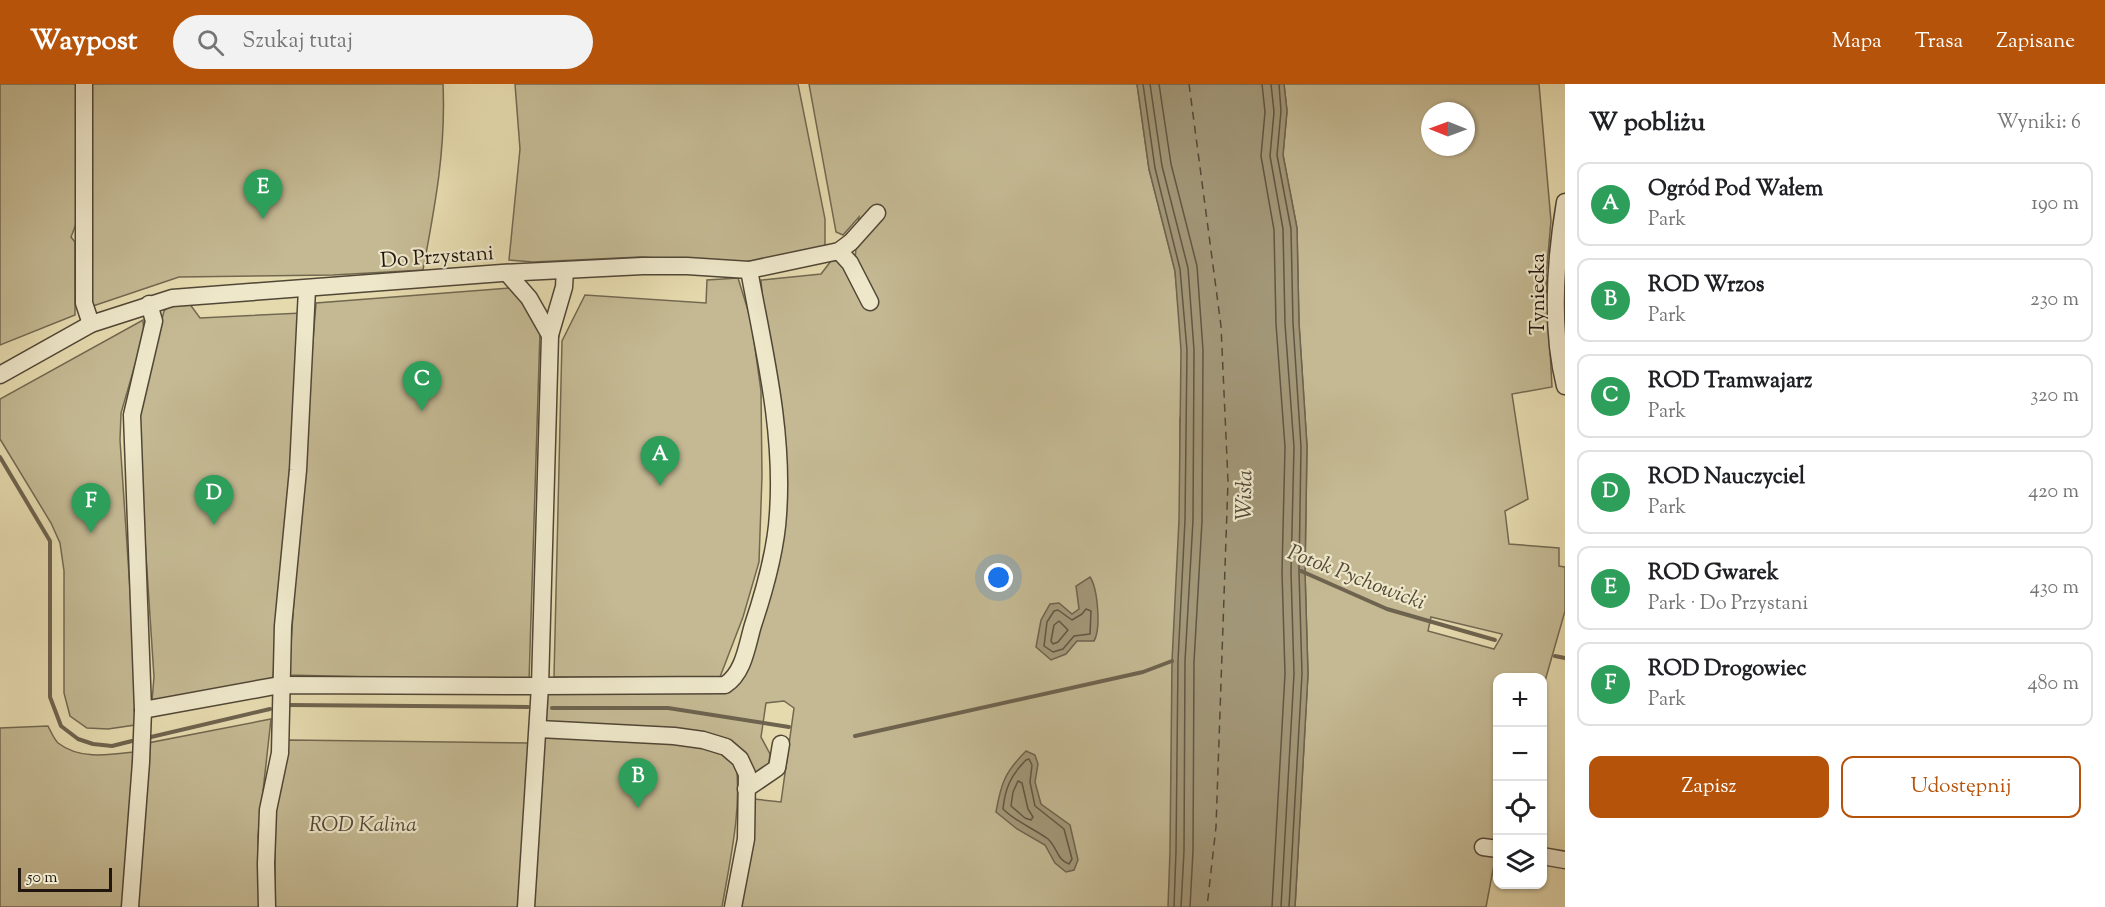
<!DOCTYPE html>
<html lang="pl">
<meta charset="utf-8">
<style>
:root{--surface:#fff;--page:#f2f2f2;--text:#202124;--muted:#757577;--line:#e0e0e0;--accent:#b45309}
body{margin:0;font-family:"Sorts Mill Goudy",serif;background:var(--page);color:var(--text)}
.controls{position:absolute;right:18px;bottom:18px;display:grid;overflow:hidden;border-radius:12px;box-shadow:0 2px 4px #0004}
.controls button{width:54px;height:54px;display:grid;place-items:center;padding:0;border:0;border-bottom:2px solid var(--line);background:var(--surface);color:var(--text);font:30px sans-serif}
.compass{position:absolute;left:1421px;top:18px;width:54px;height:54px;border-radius:50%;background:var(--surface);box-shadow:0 2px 4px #0004;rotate:271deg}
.scale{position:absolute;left:18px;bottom:15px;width:94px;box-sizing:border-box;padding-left:6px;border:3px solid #20160e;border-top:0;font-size:16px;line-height:21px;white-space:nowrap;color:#20160e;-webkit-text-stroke:4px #eee7ca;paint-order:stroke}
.you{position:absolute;left:999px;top:494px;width:21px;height:21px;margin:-15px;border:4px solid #fff;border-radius:50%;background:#1a73e8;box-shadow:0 0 0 9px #1a73e833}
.badge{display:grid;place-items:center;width:39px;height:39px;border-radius:50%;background:var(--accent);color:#fff;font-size:20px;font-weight:700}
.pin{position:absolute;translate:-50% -50px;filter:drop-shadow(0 2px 3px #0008)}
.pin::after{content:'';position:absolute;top:32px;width:21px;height:18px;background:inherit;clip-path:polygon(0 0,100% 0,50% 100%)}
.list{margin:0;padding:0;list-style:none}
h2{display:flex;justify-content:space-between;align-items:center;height:78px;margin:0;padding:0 24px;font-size:26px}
h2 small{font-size:20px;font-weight:400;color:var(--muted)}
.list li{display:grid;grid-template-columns:39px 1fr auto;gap:18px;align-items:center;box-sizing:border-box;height:84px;margin:0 12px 12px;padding:0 12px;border:2px solid var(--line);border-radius:12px}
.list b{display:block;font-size:22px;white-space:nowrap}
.list p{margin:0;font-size:20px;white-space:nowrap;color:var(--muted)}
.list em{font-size:20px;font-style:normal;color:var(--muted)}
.actions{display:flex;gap:12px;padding:18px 24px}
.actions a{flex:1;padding:14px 0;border:2px solid var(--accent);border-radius:12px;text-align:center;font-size:21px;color:var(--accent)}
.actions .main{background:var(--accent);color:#fff}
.icon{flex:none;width:33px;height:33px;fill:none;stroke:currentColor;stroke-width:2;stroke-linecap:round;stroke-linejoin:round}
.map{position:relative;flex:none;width:1565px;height:823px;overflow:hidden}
header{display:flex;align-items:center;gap:36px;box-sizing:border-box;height:84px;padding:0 30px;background:var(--accent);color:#fff}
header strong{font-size:28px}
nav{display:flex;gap:33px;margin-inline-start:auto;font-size:21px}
.search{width:420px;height:54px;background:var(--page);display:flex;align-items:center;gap:15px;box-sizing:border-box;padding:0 21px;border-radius:33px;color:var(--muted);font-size:22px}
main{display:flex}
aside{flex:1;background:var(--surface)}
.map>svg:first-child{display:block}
</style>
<header>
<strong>Waypost</strong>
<div class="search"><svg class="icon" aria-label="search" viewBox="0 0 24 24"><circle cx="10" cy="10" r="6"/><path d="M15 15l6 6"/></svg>Szukaj tutaj</div>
<nav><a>Mapa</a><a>Trasa</a><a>Zapisane</a></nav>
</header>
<main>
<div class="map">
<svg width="1565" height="823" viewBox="0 0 1565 823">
<rect width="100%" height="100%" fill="#e5daae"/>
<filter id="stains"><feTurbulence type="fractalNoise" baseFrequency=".00333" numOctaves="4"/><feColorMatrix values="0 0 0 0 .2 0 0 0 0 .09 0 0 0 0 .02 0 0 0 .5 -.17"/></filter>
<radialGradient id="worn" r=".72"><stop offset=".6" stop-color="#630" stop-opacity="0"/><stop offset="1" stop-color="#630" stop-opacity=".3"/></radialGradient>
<g fill="#c4b993" stroke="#726850" stroke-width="1.5" fill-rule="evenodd">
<polygon points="0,0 78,0 76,140 71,153 75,158 75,231 0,261"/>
<path d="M90,0H443C446,65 435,122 423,186L333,191L179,193L93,222L89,201Z"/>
<polygon points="515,0 798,0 825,135 825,161 817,167 754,179 640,173 533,178 509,176 520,65"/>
<polygon points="809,0 1137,0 1149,85 1175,187 1181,252 1184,321 1180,334 1180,404 1183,424 1170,823 740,823 754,715 781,718 794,624 784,617 766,619 761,653 770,670 768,687 756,695 741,670 555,644 543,636 544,612 554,606 731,606 782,446 761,196 821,190 831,177 855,175 859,133 843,151 836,148"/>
<path d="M1284,0H1539L1551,137L1546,193L1552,303L1512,310L1528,415L1505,427L1509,460L1559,464V482L1565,483V527L1543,604L1542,594H1498L1497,765L1486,823H1295L1308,590L1305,488L1307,362L1299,239L1297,144L1283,71L1287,27ZM1430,27H1466V63H1430ZM1431,533L1502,550V551L1494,565L1428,547Z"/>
<polygon points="738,194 751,236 761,307 762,392 759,478 743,533 720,593 554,593 562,257 585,211 706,219 707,196"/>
<polygon points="510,204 532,228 540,247 529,597 289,591 301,406 316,219"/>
<polygon points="189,219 200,234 302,229 273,594 152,617 154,593 138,349 140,324 164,227 171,221"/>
<polygon points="143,236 144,250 121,329 120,356 135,581 135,641 108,645 87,644 70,632 64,609 64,487 60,459 51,439 0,355 0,315"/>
<polygon points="271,635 258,752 260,823 137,823 148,659"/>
<path d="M48,642C51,648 54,655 58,659C80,676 109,671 134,668L126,823H0V644Z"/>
<path d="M545,653L681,658L717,663L736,678C742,726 730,776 722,823H533Z"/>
<polygon points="289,656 529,659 518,823 275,823 275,719"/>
</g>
<g fill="#a29778" stroke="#6e634e" stroke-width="1.5">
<polygon points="1137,0 1284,0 1287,27 1283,71 1297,144 1299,239 1307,362 1305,488 1308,590 1295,823 1168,823 1170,767 1172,577 1179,436 1181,266 1175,187 1149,85"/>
<path d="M1090,493C1098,505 1101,545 1094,557H1077L1066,570L1051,576L1036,563L1041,536L1050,520L1059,519L1072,530L1079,525L1076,502Z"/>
<path d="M1026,667L1035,671L1038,680L1035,698L1041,720L1070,741L1078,776L1074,786L1066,788L1055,779L1045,761L1017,745L996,728C1001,699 1005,688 1026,667Z"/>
</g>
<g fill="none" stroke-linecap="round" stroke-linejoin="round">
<g stroke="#615643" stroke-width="1.5">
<polyline points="1143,0 1155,84 1180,185 1187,266 1185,436 1178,577 1176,767 1174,823"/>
<polyline points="1150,0 1162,82 1188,184 1194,266 1193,436 1185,577 1184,767 1181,823"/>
<polyline points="1159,0 1171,80 1197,182 1203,266 1202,437 1194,578 1193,767 1190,823"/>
<polyline points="1262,0 1265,28 1261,72 1274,146 1276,240 1285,363 1282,488 1285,590 1272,823"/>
<polyline points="1271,0 1274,28 1270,72 1283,145 1285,240 1294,363 1291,488 1294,590 1281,823"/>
<polyline points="1279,0 1281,27 1277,71 1291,145 1293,239 1301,363 1299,488 1302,590 1289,823"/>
<polygon points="1086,525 1091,527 1090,550 1074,552 1063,565 1053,568 1044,562 1047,538 1054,527 1058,526 1072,536 1082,530"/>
<polygon points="1059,537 1068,546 1058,558 1053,560 1051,557 1054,541"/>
<path d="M1029,675L1032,681L1030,698L1035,722L1064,745L1072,775L1069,780C1057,776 1057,763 1048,755C1033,744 1016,738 1003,725C1005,704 1011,691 1026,676Z"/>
<polygon points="1018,697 1022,699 1028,725 1033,733 1031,736 1025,734 1011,722 1013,708"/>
</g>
<g stroke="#6e634e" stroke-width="4">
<polyline points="0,373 50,457 50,613 61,642 78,655 93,660 112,662 132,657"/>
<polyline points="1301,487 1387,525 1495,556"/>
<polyline points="1555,572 1565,574"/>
<polyline points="288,621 528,623"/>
<polyline points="552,624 668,624 789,643"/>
<polyline points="855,652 1143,588 1172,577"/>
<polyline points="151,653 270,625"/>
</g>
<polyline stroke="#544a38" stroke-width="1.5" stroke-dasharray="8 6" stroke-linecap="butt" points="1189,0 1221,242 1228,397 1216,743 1207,823"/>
<defs>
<g id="minor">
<polyline points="84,0 84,219 91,240"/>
<path d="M1565,118C1555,178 1550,243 1565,302"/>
<polyline points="839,167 850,179 870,218"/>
<polyline points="149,220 154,237 132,331 143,626 280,601 540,602 550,251 529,214 507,189"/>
<polyline points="550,251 564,203 565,186"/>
<polyline points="0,291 91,240 172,214 502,189 643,182 687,182 749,186 839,167 851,158 877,129"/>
<polyline points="539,645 674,652 703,656 726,663 740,675 747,690 746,755 733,823"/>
<polyline points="746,705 777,684 781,660"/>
<polyline points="1483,763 1498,765"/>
<polyline points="1542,772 1565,776"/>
<polyline points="130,823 141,678 143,626"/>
<polyline points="267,823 266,780 268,726 280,669 283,542 298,386 307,205"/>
<path d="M526,823L540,602L725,601C744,589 747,561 753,541C765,505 776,467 778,430C784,347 764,267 749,186"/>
</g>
</defs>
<use href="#minor" stroke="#514736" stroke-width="19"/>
<use href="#minor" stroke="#eee7ca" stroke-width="16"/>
</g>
<g text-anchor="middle" stroke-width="4.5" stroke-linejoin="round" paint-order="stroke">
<g font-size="21" fill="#20160e" stroke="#eee7ca">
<text transform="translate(437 172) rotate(-4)" y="7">Do Przystani</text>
<text transform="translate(1537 210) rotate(-90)" y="7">Tyniecka</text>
</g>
<g font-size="21" font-style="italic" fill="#514736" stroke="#eee7ca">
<text x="363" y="747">ROD Kalina</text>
</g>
<g font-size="22" font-style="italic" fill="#544a38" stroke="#eee7ca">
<text transform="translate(1243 411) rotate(-89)" y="8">Wisła</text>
<text transform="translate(1357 492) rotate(21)" y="8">Potok Pychowicki</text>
</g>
</g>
<rect width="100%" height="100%" filter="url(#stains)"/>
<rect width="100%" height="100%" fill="url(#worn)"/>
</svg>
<div class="controls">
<button>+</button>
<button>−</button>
<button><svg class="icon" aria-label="locate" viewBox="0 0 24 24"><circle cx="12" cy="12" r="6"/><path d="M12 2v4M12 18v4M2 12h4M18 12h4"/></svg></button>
<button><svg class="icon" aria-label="layers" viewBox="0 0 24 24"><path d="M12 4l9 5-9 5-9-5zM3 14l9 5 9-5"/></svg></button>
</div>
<svg class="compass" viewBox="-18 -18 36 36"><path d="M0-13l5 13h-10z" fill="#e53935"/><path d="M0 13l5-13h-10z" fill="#757577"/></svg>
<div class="scale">50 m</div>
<div class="you"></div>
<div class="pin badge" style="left:660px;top:402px;background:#2e9e5b">A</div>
<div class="pin badge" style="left:638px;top:724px;background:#2e9e5b">B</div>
<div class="pin badge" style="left:422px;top:327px;background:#2e9e5b">C</div>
<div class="pin badge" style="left:214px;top:441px;background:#2e9e5b">D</div>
<div class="pin badge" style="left:263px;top:135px;background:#2e9e5b">E</div>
<div class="pin badge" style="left:91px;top:449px;background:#2e9e5b">F</div>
</div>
<aside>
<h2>W pobliżu<small>Wyniki: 6</small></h2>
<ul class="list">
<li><span class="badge" style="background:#2e9e5b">A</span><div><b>Ogród Pod Wałem</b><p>Park</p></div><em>190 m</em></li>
<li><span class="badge" style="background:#2e9e5b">B</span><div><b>ROD Wrzos</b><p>Park</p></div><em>230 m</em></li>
<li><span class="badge" style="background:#2e9e5b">C</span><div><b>ROD Tramwajarz</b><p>Park</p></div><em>320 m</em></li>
<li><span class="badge" style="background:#2e9e5b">D</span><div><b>ROD Nauczyciel</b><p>Park</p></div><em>420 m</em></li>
<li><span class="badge" style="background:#2e9e5b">E</span><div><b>ROD Gwarek</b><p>Park · Do Przystani</p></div><em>430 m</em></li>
<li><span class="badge" style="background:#2e9e5b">F</span><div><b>ROD Drogowiec</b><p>Park</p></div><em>480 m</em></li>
</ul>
<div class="actions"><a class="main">Zapisz</a><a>Udostępnij</a></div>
</aside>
</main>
